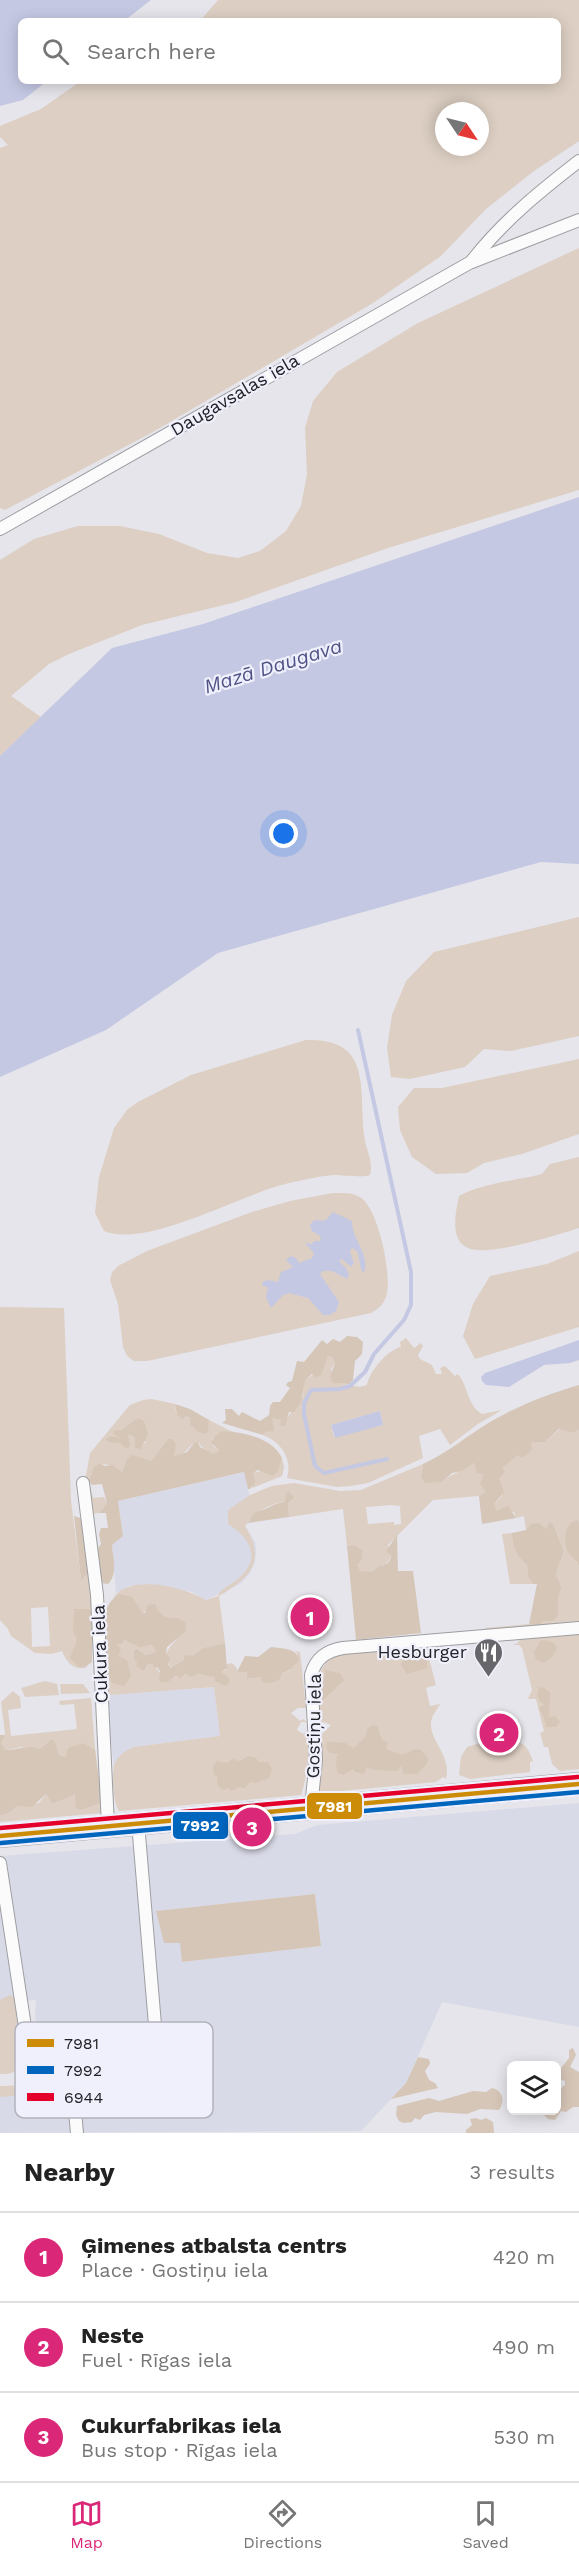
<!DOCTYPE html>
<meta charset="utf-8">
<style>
:root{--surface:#fff;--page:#f6f6f6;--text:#222;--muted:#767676;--line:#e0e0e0;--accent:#db2777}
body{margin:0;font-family:"Work Sans",sans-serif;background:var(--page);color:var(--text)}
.controls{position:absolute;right:18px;bottom:18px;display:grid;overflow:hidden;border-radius:9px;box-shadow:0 3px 15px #0003}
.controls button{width:54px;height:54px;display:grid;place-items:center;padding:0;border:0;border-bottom:2px solid var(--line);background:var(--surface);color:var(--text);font:30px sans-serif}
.compass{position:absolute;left:435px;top:102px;width:54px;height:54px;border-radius:50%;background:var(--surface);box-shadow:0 3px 15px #0003;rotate:125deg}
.you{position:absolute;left:284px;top:834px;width:21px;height:21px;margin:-15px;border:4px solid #fff;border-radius:50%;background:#1a73e8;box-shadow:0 0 0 9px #1a73e833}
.badge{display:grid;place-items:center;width:39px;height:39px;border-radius:50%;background:var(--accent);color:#fff;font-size:20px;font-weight:700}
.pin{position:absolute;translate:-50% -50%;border:3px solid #fff;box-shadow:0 2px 6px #0006}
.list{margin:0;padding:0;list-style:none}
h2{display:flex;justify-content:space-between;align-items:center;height:78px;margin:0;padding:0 24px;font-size:26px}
h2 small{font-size:20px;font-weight:400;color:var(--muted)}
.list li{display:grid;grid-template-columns:39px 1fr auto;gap:18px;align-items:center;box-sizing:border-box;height:90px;padding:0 24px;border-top:2px solid var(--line)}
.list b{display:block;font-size:22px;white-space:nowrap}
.list p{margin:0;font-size:20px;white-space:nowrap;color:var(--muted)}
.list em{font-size:20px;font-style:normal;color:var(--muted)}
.icon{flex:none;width:33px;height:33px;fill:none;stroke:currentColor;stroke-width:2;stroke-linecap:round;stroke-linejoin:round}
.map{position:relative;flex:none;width:579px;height:2133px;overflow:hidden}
.search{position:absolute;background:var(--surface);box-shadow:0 3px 15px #0003;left:18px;right:18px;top:18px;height:66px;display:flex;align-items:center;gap:15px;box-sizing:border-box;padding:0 21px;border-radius:9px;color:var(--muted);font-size:22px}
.sheet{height:348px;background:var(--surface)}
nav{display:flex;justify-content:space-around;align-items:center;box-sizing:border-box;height:84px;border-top:2px solid var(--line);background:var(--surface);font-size:16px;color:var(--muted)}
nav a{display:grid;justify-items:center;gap:3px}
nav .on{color:var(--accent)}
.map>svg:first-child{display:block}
</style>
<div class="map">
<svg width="579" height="2133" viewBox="0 0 579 2133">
<rect width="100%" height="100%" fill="#e5e5eb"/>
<g fill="#d9dae7" fill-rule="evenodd">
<polygon points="245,1472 254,1522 248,1523 245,1526 255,1542 256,1549 255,1562 250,1573 240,1584 206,1600 192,1592 129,1586 116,1593 112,1545 123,1536 118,1501"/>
<polygon points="214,1687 220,1736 133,1747 121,1755 114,1769 106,1693 111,1695"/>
<path d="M579,1803V2027L442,2002L406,2083L361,2131L0,2133V2095L50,2091L48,2069L35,2017L36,2000L0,2003V1856L295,1834L317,1825ZM315,1894L321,1946L182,1962L181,1943L156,1911Z"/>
</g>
<g fill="#ddcfc3" fill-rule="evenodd">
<path d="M218,0H579V141L534,171L486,209L441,256L373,303L153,432L5,510L0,508V148L8,145L0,137V126L41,109L81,81H558V21H200ZM444,111H480V147H444Z"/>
<polygon points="579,248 579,490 388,548 236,602 142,625 69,654 49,664 11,696 41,717 0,756 0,560 34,539 78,526 120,526 159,534 207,553 238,558 260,551 286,531 301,506 307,474 305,428 313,401 337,372 418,323"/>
<polygon points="579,917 579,1036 511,1051 484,1049 465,1067 410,1079 391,1077 387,1048 392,1015 406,981 434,952"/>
<path d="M306,1040C372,1038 359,1087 364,1134C365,1149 374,1161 370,1175C363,1178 344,1175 334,1175C319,1176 303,1180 289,1183C243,1193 147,1249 104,1231L95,1213L99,1177L114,1128L127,1110L138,1102L191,1075Z"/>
<polygon points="579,1059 579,1134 522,1154 484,1163 467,1173 436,1174 412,1157 400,1130 398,1107 414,1088 442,1088"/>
<path d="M579,1157V1228C557,1235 488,1257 468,1248C449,1240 456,1211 459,1196C484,1183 514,1181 542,1174L550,1164Z"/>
<path d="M333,1193C342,1193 352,1192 360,1197C378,1207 393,1277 386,1297C383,1305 378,1309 371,1313L147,1361H134L127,1356L123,1347L118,1304L110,1280L112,1272L118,1266L147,1251L252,1212L290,1201Z"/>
<polygon points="579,1251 579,1327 475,1359 463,1336 473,1304 490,1276 547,1264"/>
<path d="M0,1307L64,1308L71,1501L81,1579L91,1570L92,1612L89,1609H74L77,1640L85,1667L89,1666C77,1673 66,1663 62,1651L51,1654L35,1653L11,1636L8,1629L0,1620ZM48,1607L50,1646L32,1647L31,1608Z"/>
<path d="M406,1338L414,1348L421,1343L423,1346L418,1355L420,1359L432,1365L436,1374H442L440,1368L445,1366L455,1376L458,1374C469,1388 467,1405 482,1414L502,1410L478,1424L450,1445L440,1429L419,1436L423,1458L368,1483L351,1486L337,1487L287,1478C293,1459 281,1442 263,1435L272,1425V1418L281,1420V1422L285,1421L303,1396L304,1380L322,1370L328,1356L332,1357L335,1363L331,1369L339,1383L359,1387L367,1385C369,1372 388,1349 401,1347L400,1342ZM380,1411L383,1425L334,1437L331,1425Z"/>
<path d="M152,1399L175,1404L176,1413L186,1418L188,1415L207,1427L209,1420L233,1432L224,1431L212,1439L213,1446L219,1450L213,1454L207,1453L198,1442C186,1445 190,1454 174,1456L172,1439H168L151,1461L136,1458L125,1464L122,1472L115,1467L100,1463L89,1481L93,1498L104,1497L107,1503L99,1513L91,1514L85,1481L90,1453L130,1405L143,1400ZM127,1427L146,1442L142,1446L131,1435H128V1449L118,1441L122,1430Z"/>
<path d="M560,1429L573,1433L579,1430V1522L577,1520L571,1555L579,1566V1625L486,1631L485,1628L529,1624L538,1626L544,1621C559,1624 559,1614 558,1602C557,1597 561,1593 561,1588C561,1583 557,1578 556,1573L564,1551L553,1524L549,1522L546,1529L526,1530L524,1516L516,1518L514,1512H497L494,1504L502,1496L499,1478L505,1472L503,1467L531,1443L545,1442Z"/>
<polygon points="282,1458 284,1467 282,1476 252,1488 253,1473 278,1467"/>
<path d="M474,1463L484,1473L487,1492L479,1496L433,1500L388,1545C391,1555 392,1560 383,1566L379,1565L372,1572H360L354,1545L347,1546L343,1509L289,1517L288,1504L292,1500L287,1497L285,1502C269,1503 254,1513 245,1526C267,1561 250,1578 219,1596L225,1643L203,1648L172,1668C160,1655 169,1648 177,1639L172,1619L161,1615L156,1609L142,1612L119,1594L113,1598C129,1573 185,1587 206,1600L218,1596L220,1592C227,1586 237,1581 243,1574C262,1555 246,1535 228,1524V1510L250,1495L272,1486L294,1483L340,1491L361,1490L423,1464L421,1477L442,1482C452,1473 463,1471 474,1463ZM392,1505L400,1506L401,1524L394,1525V1522L368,1524L366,1507Z"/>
<path d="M512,1533C512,1547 516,1556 527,1565L528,1577L533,1584H510L502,1534Z"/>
<polygon points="579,1631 579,1769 560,1771 552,1764 548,1747 544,1747 540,1733 544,1731 536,1699 528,1699 532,1690 522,1648 519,1645 513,1645 518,1643 521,1637"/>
<path d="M123,1640L142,1646L152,1645L156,1652L146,1655L137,1649L134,1650L137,1661L146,1668L148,1664H153L167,1681C185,1670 206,1675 226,1678L222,1672L226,1670L227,1664L232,1663L237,1668V1672H247L248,1679L286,1672L290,1670L298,1654L295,1651L300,1652L306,1708H298L291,1713L300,1721L303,1719L307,1722H301L297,1730L303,1734L308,1731C310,1752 308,1774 301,1795L119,1811C113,1803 111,1773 115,1763C118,1755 126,1751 133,1747L220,1736L214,1687L111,1695L106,1693L104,1677L114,1684L129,1674L118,1656L116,1644Z"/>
<path d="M436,1645L433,1649L427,1651L436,1685L426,1688L430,1706L440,1704C437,1710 432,1715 431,1722C429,1741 452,1756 446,1779L443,1777L436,1782L321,1793L318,1788L320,1736L331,1725L324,1722L319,1724C317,1695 310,1665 342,1652Z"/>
<polygon points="45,1681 57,1684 59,1695 25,1697 21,1688"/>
<polygon points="60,1684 83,1684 90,1693 61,1694"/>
<polygon points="13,1691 20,1697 21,1708 8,1710 11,1736 77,1729 74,1704 60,1705 59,1701 91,1698 95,1749 82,1743 66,1757 59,1755 55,1741 52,1739 39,1749 21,1747 6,1750 1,1743 5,1734 1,1702"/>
<path d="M502,1741C521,1739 527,1744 533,1761L530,1762V1772L470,1779L459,1775L461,1757L467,1747L483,1742L484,1746L502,1743Z"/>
<polygon points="46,1794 52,1804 75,1795 102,1802 102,1813 0,1822 0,1816 9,1813 17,1806 39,1803"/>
<path d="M10,1995L14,1997L22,2060C18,2072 13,2074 0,2074V2000Z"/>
<polygon points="46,2085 51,2087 54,2093 0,2097 0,2086"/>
</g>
<g fill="#d6c6b8">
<polygon points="347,1336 357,1337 363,1342 362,1354 355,1361 353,1380 349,1384 333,1383 330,1377 335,1363 332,1357 328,1356 321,1375 315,1377 312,1374 305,1380 301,1403 294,1412 289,1412 285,1426 280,1425 281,1420 272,1418 274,1431 266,1432 263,1435 222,1423 226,1420 225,1409 232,1409 239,1416 242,1412 260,1421 269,1415 270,1406 273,1402 280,1402 290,1388 286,1385 288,1382 292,1381 297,1361 304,1362 322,1340 327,1344 333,1339 340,1342"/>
<path d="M579,1385V1430L573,1433L559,1429L545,1442L531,1443L532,1450L522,1458L518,1455L503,1467L505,1472L499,1479L504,1492L494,1504L497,1511L508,1506L516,1518L482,1524L479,1496L486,1492L480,1484L484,1474L477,1473L474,1463L462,1471L452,1473L442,1482L425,1483L421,1477L423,1464C445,1454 462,1440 482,1427C512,1408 545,1395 579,1385Z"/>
<polygon points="175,1404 190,1409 209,1420 208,1431 206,1434 198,1432 190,1424 191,1418 188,1416 182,1419 177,1415"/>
<polygon points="138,1418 144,1421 148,1434 141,1449 135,1448 135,1439 131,1435 128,1435 130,1445 127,1449 118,1442 113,1443 105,1440 111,1436 120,1438 113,1434 114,1431 122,1430"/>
<path d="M224,1431C246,1433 272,1438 282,1458L278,1471L273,1476L258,1470L253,1473L255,1482L250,1489H248L244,1472L118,1501L123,1536L112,1545C113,1559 118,1574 108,1584L101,1583L94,1554L101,1544L99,1534L101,1528H108L106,1513H99L107,1503L102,1484L92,1485L89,1481L94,1467L100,1463L105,1466L113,1465L122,1472L127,1459L132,1455L151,1461L168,1439H172L176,1444L174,1456L187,1452L194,1443L198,1442L200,1447L213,1454L219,1450L211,1443C213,1437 219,1432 224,1431Z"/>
<path d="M289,1492L294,1497L288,1504L289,1517L248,1523L255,1512C267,1510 273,1503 285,1502L286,1493Z"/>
<polygon points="74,1516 80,1518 84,1525 91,1570 81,1580"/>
<path d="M577,1520L579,1522V1566C576,1560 570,1556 567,1550C563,1539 565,1523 577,1520Z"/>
<path d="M549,1522L553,1524L564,1551L556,1573C557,1578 561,1583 561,1588C561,1593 557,1597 558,1603C559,1614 559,1624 544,1621L538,1626L529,1624L537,1584H533L528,1577L527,1565C516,1556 512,1547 512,1533L526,1530L531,1524L539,1523L546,1529Z"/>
<polygon points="397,1535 398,1571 413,1571 421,1633 356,1640 347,1546 354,1545 362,1550 362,1558 358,1565 360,1571 372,1572 379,1565 383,1566 389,1562 391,1556 386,1551"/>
<path d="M119,1594L132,1597L142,1612L145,1613L148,1605L155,1604C158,1614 167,1620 177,1618L185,1622L186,1631L167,1647L166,1653L170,1658L168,1664L171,1668L184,1660V1656L193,1655L203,1648L225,1643L227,1668L222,1672L230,1680L228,1684L225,1686L215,1681V1677L198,1674L191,1677L186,1674L180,1678L176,1676C170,1679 168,1685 159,1681L160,1671L157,1667L154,1668L153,1664H148L144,1671L136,1666L137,1662L134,1659V1650L137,1649L146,1655L156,1652L152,1645L140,1647L124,1640L122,1644H117L121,1650L118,1656L127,1660L131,1676L124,1686L114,1684L104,1677C103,1653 94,1609 119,1594Z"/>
<polygon points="74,1609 89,1609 92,1612 92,1662 85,1667 79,1667 70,1658 77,1640 73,1631"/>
<polygon points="544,1640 554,1643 557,1648 553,1656 544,1663 536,1660 534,1652 540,1641"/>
<path d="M271,1647C282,1649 297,1647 299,1660C295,1665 289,1672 282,1673L279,1680L271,1683L262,1682L260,1677L247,1679V1672H237L245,1656L258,1657Z"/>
<polygon points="420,1650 427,1658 427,1668 407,1674 401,1665 403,1660"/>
<polygon points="325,1670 340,1673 344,1680 320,1703 317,1694 323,1690 318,1687 325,1676"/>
<path d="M542,1687L550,1692L549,1717L555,1716L560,1722L556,1727H546C545,1721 543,1714 539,1708L545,1704L540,1702L537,1695L539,1688Z"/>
<polygon points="373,1725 377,1726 382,1740 388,1743 386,1749 402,1755 415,1749 421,1750 428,1759 426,1765 417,1774 404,1774 401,1766 397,1771 375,1770 367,1767 364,1774 355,1772 353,1769 343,1775 338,1773 336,1767 337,1755 341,1754 330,1753 327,1749 327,1742 345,1743 354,1748 366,1736 367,1729"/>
<path d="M0,1735H5L1,1743L6,1750C19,1750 27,1744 39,1749L52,1739L55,1741L59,1755L66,1757L68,1748L83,1743L95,1749L102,1802L81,1810L76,1808L75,1795L52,1804L46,1794L32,1807L17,1806L9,1813L0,1816Z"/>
<polygon points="248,1756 256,1758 259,1762 268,1762 272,1769 269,1778 256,1783 250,1782 245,1788 239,1787 232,1791 228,1788 223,1790 218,1786 217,1776 214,1775 213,1766 217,1761 227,1763 234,1758 236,1761 242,1760"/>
<polygon points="315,1894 321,1946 182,1962 180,1943 164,1943 156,1911"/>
<polygon points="573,2048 576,2055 570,2067 579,2072 579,2107 573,2107 566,2112 561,2111 555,2120 548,2119 540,2111 556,2110 557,2101 561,2100 559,2095 557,2095 557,2087 561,2088 565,2085 565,2081 557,2079 557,2067 561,2068 569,2058 569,2050"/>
<polygon points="418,2057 429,2059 430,2064 425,2071 429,2080 435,2083 438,2088 391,2099 406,2083"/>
<path d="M492,2088C502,2090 506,2101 499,2110L480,2109L467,2114L436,2112L424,2115L420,2120L415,2118L412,2122L403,2123L399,2121L396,2115L397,2106L429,2098L439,2101L473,2091L486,2092Z"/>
<polygon points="476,2118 481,2120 486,2118 493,2122 494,2133 466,2133 466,2130 472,2125 470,2119"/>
</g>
<g fill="#c5c8e3">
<polygon points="0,0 151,0 124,21 21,21 21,81 47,81 23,100 0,106"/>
<polygon points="579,497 579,864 541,862 218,953 106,1030 0,1077 0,756 112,648 203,624"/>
<path d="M333,1212L352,1221C352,1240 368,1251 365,1270L363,1273C359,1265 360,1259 357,1251L352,1248L350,1252L354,1263L351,1267L342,1259L339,1261L346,1268L349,1274L347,1279L332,1271H323L320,1274L339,1302L336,1311L330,1315H323L308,1298L289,1293L283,1295L271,1308L266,1297L268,1287L263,1286L262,1282L268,1280L278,1282L281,1272L293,1267L286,1260L291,1256L296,1258L299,1263L312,1258L314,1253L305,1243L312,1244L314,1241H321L320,1236L312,1231L310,1226C314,1216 318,1222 326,1220Z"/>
<polygon points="579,1340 579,1360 570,1363 544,1365 509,1387 486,1385 482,1381 481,1377 485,1373"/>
<polygon points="380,1411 383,1425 335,1438 331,1425"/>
</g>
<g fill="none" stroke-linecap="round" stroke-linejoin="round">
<polyline stroke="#c5c8e3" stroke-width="4" points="358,1030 411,1272 411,1305 404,1320 374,1354 365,1372 350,1386 340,1389 311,1390 304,1403 304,1414 315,1466 324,1473 387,1459"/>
<defs>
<g id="street">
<polyline points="472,262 579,220"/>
<path d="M0,529L471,262C502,222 539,192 579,161"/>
<polyline points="83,1483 97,1595 108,1826"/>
<path d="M311,1807L316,1760L311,1675C316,1658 326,1651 343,1648L579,1628"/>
<polyline points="0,1863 33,2079 72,2079 77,2133"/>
<polyline points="72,2079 126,2070 155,2025 138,1823"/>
</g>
<polyline id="highway" points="0,1836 579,1784"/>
</defs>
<use href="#street" stroke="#9d9ea2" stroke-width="14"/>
<use href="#highway" stroke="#9d9ea2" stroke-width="24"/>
<use href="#street" stroke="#fbfbfc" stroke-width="12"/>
<use href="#highway" stroke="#fbfbfc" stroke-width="22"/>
<defs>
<polyline id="bus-1" points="0,1836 579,1784"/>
<polyline id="bus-2" points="1,1843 579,1792"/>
<polyline id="bus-3" points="0,1828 578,1777"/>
</defs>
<use href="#bus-1" stroke="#eff0fc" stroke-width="9"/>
<use href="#bus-2" stroke="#eff0fc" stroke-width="9"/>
<use href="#bus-3" stroke="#eff0fc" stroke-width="9"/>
<use href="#bus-1" stroke="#cc8c08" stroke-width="4.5"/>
<use href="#bus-2" stroke="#0065bd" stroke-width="4.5"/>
<use href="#bus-3" stroke="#e4002b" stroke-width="4.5"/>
</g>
<defs>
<symbol id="restaurant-pin" viewBox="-11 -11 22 30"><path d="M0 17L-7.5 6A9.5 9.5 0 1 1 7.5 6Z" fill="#66666b" stroke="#eff0fc"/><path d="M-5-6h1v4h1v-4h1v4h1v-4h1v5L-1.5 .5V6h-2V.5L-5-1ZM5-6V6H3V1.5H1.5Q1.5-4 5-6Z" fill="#fff"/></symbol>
</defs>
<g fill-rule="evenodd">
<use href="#restaurant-pin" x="472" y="1636" width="33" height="45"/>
</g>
<g text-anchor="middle" stroke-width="4.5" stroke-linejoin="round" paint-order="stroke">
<g font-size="18" fill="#222226" stroke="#eff0fc">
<text transform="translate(235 395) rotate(-30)" y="6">Daugavsalas iela</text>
<text transform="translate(100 1654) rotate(-92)" y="6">Cukura iela</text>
<text transform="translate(314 1726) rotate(-89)" y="6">Gostiņu iela</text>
</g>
<g font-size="18" fill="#222226" stroke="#eff0fc" text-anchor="end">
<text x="467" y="1658">Hesburger</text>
</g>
<g font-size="20" font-style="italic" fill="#4f5285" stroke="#eff0fc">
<text transform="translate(273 666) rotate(-17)" y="7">Mazā Daugava</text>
</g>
</g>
<rect x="15" y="2022" width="198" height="96" rx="9" fill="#eff0fc" stroke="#b2b2bc" stroke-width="1.5"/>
<rect x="27" y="2039" width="27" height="8" fill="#cc8c08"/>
<rect x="27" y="2066" width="27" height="8" fill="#0065bd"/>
<rect x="27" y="2093" width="27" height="8" fill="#e4002b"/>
<g font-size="16" fill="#222226">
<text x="64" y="2049">7981</text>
<text x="64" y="2076">7992</text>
<text x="64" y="2103">6944</text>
</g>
<g stroke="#eff0fc" stroke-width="2">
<rect x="306" y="1792" width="57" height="28" rx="6" fill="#cc8c08"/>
<rect x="172" y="1811" width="57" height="29" rx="6" fill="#0065bd"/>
</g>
<g font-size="16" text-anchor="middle" font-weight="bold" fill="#fff">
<text x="334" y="1812">7981</text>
<text x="200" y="1831">7992</text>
</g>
</svg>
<div class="controls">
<button><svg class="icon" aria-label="layers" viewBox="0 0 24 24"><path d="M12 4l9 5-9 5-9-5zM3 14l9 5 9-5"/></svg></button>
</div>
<svg class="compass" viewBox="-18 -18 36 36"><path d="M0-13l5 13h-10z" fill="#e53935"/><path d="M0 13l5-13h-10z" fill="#767676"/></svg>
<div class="you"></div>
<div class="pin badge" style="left:310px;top:1617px">1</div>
<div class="pin badge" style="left:499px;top:1733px">2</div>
<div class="pin badge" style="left:252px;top:1827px">3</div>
<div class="search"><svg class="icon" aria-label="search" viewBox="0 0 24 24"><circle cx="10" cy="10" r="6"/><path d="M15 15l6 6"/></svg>Search here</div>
</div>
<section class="sheet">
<h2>Nearby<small>3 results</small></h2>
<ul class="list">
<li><span class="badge">1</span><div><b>Ģimenes atbalsta centrs</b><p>Place · Gostiņu iela</p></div><em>420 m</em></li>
<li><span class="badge">2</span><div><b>Neste</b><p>Fuel · Rīgas iela</p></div><em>490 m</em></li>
<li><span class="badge">3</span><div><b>Cukurfabrikas iela</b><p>Bus stop · Rīgas iela</p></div><em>530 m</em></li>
</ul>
</section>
<nav>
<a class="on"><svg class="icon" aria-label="map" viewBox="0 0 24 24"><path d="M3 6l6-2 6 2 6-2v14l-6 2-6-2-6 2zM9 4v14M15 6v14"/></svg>Map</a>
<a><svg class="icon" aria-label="directions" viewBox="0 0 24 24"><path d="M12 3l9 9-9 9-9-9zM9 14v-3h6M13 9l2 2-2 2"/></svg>Directions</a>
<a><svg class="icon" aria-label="saved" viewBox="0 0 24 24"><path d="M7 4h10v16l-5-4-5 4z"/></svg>Saved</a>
</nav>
